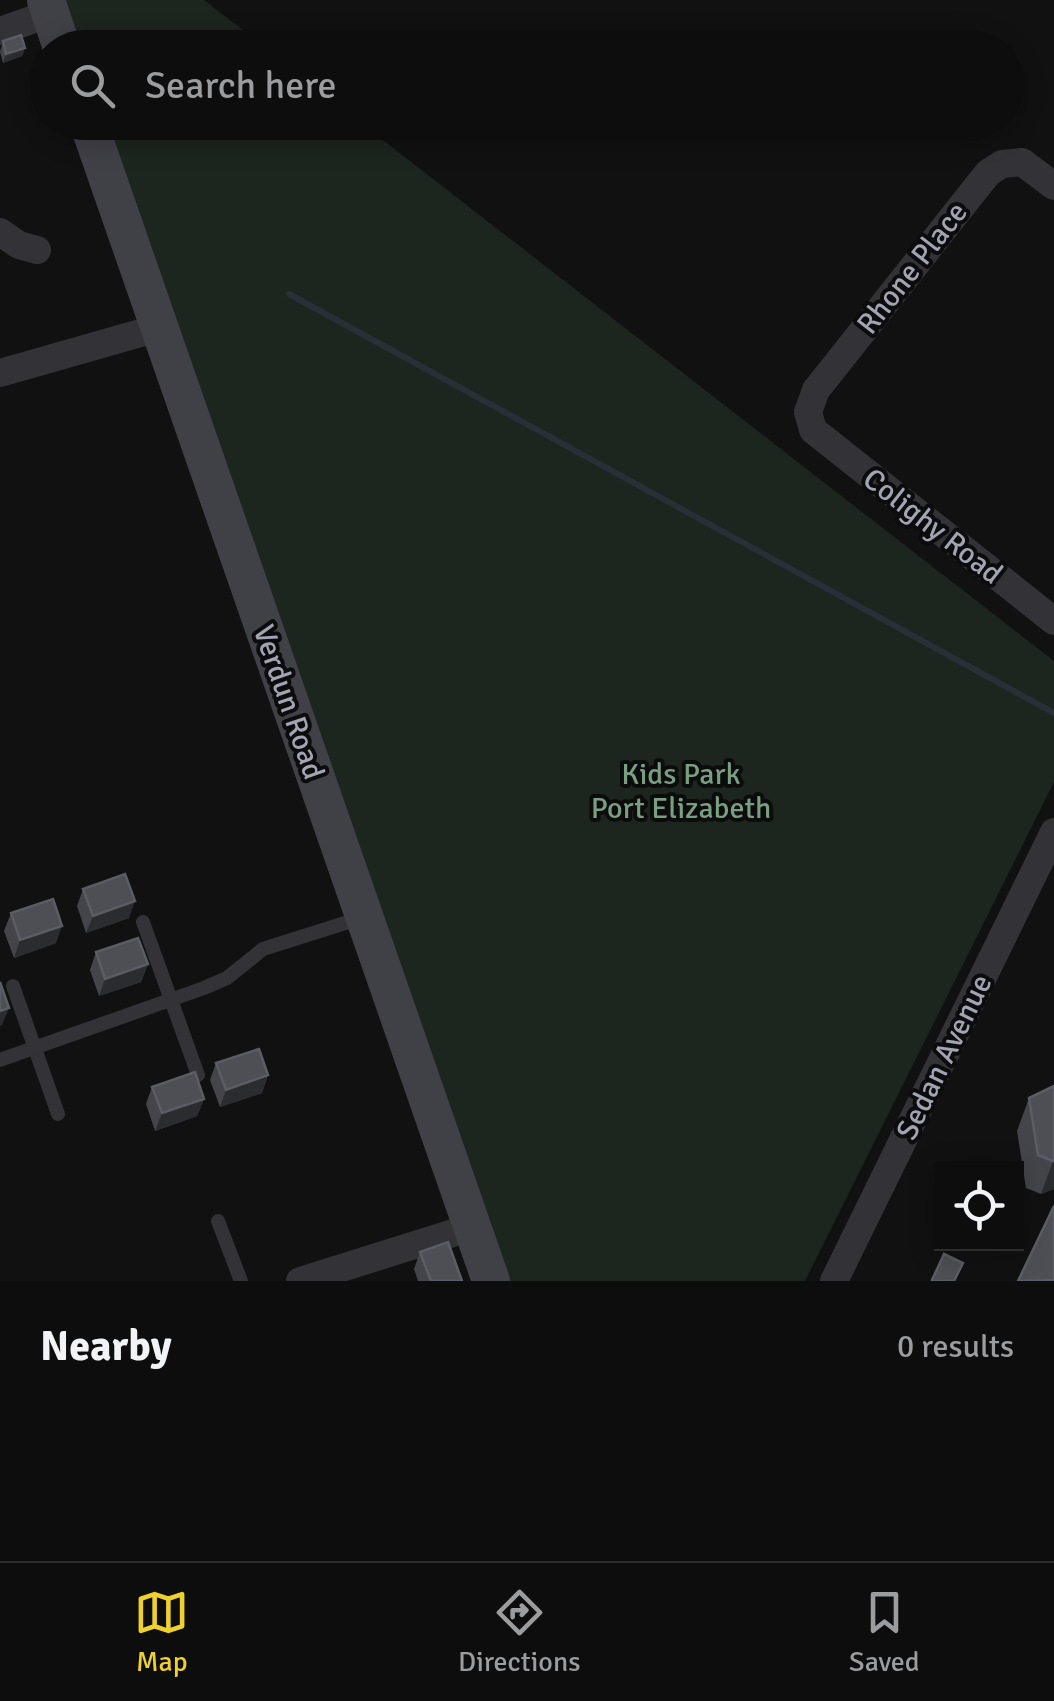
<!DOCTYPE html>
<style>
:root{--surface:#0d0d0e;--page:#1b1b1c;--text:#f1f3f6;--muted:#9a9c9e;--line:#2d2d2e;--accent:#efd02c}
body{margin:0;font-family:Signika,sans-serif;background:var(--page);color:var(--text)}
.controls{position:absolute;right:30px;bottom:30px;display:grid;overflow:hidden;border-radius:0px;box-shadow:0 5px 25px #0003}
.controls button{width:90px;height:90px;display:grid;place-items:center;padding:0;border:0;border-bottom:2px solid var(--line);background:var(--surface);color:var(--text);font:50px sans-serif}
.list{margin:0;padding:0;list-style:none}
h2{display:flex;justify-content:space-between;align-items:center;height:130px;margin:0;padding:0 40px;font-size:42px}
h2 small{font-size:32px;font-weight:400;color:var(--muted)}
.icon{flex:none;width:55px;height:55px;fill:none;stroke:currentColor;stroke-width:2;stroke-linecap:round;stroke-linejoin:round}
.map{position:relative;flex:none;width:1054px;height:1281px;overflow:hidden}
.search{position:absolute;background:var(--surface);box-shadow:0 5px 25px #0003;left:30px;right:30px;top:30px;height:110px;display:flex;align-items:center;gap:25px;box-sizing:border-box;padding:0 35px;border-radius:55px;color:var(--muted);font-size:38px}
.sheet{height:280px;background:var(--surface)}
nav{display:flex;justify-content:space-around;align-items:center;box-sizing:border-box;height:140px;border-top:2px solid var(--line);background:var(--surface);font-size:28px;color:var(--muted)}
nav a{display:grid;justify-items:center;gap:5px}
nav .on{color:var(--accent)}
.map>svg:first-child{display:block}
</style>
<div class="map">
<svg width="1054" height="1281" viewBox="0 0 1054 1281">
<rect width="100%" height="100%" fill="#111112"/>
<g fill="#1d251f">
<polygon points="55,0 204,0 265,47 71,47"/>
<polygon points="97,123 361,123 1054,661 1054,782 805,1281 500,1281"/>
</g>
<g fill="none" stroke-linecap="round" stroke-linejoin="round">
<polyline stroke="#292f37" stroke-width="6" points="289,294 1054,713"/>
<g stroke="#323237" stroke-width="14">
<polyline points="143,922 198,1075"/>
<polyline points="13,986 58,1114"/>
<polyline points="0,1060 204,988 227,978 263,949 364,917"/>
<polyline points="218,1221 241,1281"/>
</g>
<g stroke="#323237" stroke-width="28">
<polyline points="0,31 51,13"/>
<polyline points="1054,186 1022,162 1002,164 988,173 816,390 808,412 813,430 1054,621"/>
<polyline points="0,232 19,245 37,250"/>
<polyline points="0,373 158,328"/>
<polyline points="300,1281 472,1227"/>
<polyline points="834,1281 1054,832"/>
</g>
<g stroke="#404047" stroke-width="38">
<polyline points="46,0 62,48"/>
<polyline points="88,122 491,1281"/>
</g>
</g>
<g fill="#44454a">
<polygon points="3,41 25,48 22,56 3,63 0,52"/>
<polygon points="83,889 129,918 86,933 77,906"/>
<polygon points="11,913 56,943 14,958 4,931"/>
<polygon points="96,952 148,964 141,982 99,996 90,970"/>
<polygon points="216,1063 268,1075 262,1093 220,1107 210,1080"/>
<polygon points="1054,1086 1054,1189 1041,1194 1026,1188 1017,1131 1029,1098"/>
<polygon points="152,1087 204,1099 197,1116 155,1131 146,1104"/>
<polygon points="420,1252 462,1281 418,1281 414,1269"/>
</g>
<g fill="#2b2c2f">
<polygon points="25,48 22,56 3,63 6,54"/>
<polygon points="135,901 129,918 86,933 93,916"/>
<polygon points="62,926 56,943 14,958 20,940"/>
<polygon points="148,964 141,982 99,996 105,979"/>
<polygon points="9,1008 2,1025 0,1026 0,1011"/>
<polygon points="268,1075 262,1093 220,1107 226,1090"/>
<polygon points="204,1099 197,1116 155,1131 162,1113"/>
<polygon points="1054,1160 1054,1189 1041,1194 1053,1161"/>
</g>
<g fill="#4e4f55" stroke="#5b5d64" stroke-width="2.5">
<polygon points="21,35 25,48 6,54 3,41"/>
<polygon points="125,874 135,901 93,916 83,889"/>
<polygon points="53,899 62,926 20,940 11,913"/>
<polygon points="138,938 148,964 105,979 96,952"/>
<polygon points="0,982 9,1008 0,1011"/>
<polygon points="259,1049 268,1075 226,1090 216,1063"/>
<polygon points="195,1072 204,1099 162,1113 152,1087"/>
<polygon points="1054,1086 1054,1160 1053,1161 1038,1155 1029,1098"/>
<polygon points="1054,1206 1054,1280 1018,1281"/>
<polygon points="448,1242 462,1281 431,1281 420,1252"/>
<polygon points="944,1254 963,1263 954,1281 934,1281 932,1280"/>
</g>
<g text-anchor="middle" stroke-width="8" stroke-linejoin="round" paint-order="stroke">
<g font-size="30" fill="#a2a4b3" stroke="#0c0c0d">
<text transform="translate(912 268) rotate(-52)" y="10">Rhone Place</text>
<text transform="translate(933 526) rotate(38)" y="10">Colighy Road</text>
<text transform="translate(289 702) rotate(71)" y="10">Verdun Road</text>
<text transform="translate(944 1057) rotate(-64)" y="10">Sedan Avenue</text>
</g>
<g font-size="30" fill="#799e82" stroke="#0c0c0d">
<text x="681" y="784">Kids Park<tspan x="681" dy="34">Port Elizabeth</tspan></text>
</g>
</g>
</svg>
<div class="controls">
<button><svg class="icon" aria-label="locate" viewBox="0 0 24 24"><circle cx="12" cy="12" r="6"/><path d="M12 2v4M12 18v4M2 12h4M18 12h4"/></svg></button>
</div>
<div class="search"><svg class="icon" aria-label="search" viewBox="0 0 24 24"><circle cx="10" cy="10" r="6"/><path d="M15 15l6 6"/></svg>Search here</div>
</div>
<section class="sheet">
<h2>Nearby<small>0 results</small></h2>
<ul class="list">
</ul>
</section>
<nav>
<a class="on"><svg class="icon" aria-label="map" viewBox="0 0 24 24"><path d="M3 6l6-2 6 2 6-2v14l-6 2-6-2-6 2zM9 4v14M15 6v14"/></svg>Map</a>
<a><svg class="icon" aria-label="directions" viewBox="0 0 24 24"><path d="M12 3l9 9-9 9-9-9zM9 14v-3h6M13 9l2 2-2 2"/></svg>Directions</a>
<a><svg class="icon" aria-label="saved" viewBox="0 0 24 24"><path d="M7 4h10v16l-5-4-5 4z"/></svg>Saved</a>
</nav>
